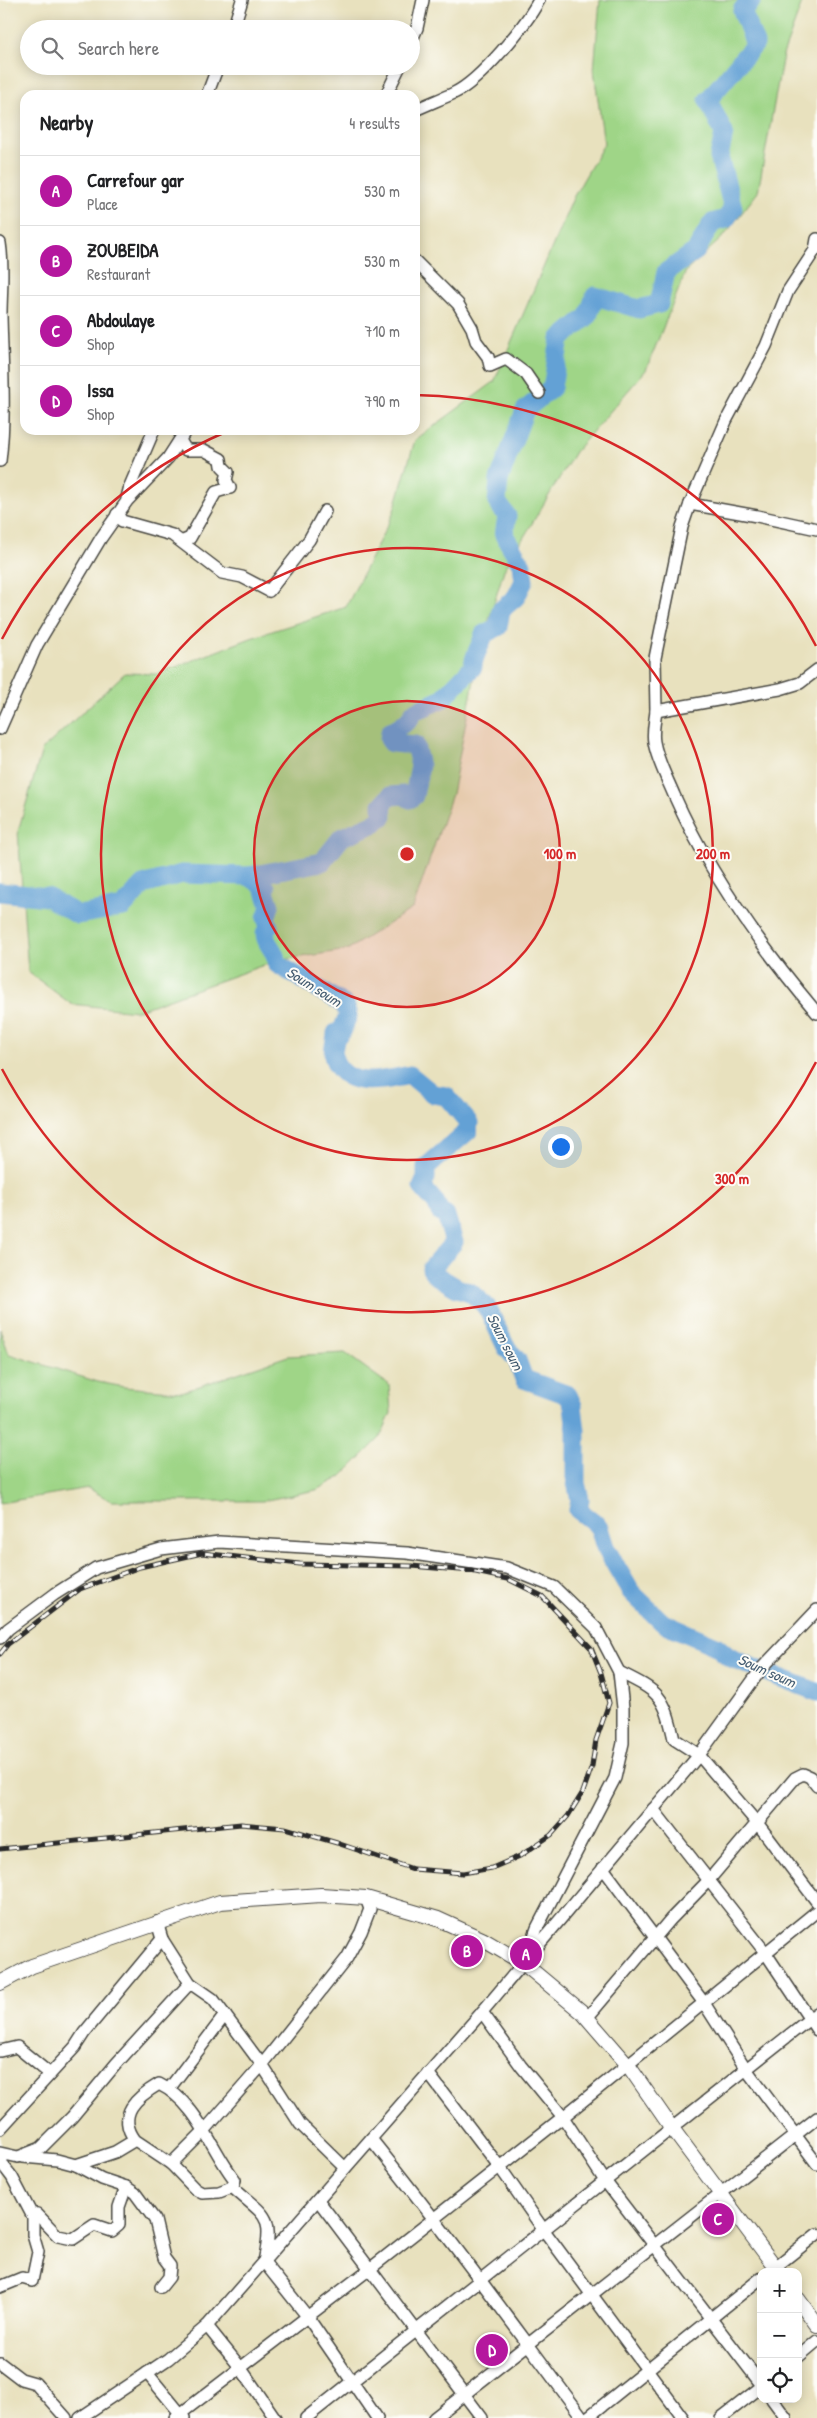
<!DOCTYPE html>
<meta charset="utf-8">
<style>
:root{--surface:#fff;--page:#f2f2f2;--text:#202124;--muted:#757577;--line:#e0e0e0;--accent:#b5179e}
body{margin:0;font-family:"Patrick Hand",sans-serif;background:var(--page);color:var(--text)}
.controls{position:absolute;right:15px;bottom:15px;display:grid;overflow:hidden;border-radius:10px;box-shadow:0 2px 12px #0003}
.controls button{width:45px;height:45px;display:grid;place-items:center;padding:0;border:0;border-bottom:1px solid var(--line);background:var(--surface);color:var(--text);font:25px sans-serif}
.you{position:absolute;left:560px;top:1146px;width:18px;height:18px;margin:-12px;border:4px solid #fff;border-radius:50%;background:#1a73e8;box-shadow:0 0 0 8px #1a73e833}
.badge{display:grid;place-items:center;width:32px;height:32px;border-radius:50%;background:var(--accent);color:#fff;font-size:16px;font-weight:700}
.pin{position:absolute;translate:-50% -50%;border:2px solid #fff;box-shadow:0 1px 5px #0006}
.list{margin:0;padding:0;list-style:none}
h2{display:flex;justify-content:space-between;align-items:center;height:65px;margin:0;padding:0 20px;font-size:21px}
h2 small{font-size:16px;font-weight:400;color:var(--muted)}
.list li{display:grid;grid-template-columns:32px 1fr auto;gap:15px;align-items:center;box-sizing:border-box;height:70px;padding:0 20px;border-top:1px solid var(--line)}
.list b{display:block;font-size:19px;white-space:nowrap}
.list p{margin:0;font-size:16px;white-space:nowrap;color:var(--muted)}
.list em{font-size:16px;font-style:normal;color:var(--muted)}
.icon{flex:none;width:28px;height:28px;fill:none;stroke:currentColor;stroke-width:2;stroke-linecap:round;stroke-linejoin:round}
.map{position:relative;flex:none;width:817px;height:2418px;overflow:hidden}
.search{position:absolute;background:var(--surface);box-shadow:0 2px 12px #0003;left:20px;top:20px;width:400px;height:55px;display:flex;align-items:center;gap:12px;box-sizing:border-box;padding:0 18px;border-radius:28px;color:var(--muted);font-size:19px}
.panel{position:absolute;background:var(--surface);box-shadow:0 2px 12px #0003;left:20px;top:90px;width:400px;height:345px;border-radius:15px}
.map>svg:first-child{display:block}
</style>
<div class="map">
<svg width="817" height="2418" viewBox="0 0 817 2418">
<rect width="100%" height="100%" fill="#fdfcf7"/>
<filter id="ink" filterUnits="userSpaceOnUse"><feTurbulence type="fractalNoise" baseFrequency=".02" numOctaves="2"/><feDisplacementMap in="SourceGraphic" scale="10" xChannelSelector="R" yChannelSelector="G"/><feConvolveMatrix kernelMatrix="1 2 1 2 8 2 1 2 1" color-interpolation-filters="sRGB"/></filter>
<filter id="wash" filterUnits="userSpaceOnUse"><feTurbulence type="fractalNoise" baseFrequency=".0096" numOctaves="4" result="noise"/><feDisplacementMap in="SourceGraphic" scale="20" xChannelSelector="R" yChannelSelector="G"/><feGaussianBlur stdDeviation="1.12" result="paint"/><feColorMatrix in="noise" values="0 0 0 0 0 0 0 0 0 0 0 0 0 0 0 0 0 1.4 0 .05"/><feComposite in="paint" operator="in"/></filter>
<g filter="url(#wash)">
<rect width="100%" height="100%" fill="#e8e1be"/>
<g fill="#9fd587" stroke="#658059">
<polygon points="600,0 803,0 783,55 758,192 724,236 686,271 646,370 575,452 504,570 480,649 452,794 413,908 347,950 275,961 136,1011 71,1004 28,972 18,831 42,750 125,673 157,674 251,638 346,607 393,514 415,440 494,382 574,196 604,144 594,70"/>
<polygon points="0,1329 9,1354 98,1382 124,1387 182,1392 288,1356 345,1353 389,1385 391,1413 380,1438 341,1477 316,1490 262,1501 111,1501 88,1488 0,1503"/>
</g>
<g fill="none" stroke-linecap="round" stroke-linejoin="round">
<g stroke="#64a1d5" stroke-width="19">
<path d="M249,876L266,888L265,891L270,906L266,918L269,927L265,933C265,944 273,947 275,956C276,958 276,961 277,964L345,1005L348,1016L340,1034L336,1033C336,1041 331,1051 334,1059C346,1091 385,1080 410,1075L433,1094L446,1096L469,1123L468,1131L426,1167V1178L422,1187L436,1203L440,1212L446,1216L454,1242L431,1269L437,1276L457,1288L470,1292L487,1307L506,1347L517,1360L524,1379L568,1395L573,1406L576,1431V1483L580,1499L578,1510L594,1522L599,1528L605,1547L631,1592L663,1623L716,1646L729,1657L752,1667L817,1692"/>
<path d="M0,892L47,897L78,915L123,907L143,885L182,874L249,876L322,862L342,837L373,824L383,816L382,805L390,796L404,795L410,799L414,796L420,766L415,745L392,743L389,739L390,732L408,721L414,712L442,699L473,667C473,655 481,647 484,634L498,627L501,610L516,597L524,581L522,565L504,535L507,516L497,502L499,480L525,410L552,388L560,339L588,316L595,296L639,309L659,304L666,272L696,251L712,223L726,219L733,208L719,157L724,133L708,100L755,44L742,10L752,0"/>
</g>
</g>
</g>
<g filter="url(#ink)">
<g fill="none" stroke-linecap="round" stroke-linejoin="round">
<defs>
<g id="minor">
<polyline points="233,29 242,0"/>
<polyline points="411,42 417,28 423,0"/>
<polyline points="207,95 218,66"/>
<polyline points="386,95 400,66"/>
<path d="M415,110C428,104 441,99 454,93C480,81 526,25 539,0"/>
<path d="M0,243C4,268 1,291 1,315C2,364 6,412 0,461"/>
<polyline points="415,261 458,304 472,328 476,341 488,357 490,366 506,359 526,374 539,393"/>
<polyline points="180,440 186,450 204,450 221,459 222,466 228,472 226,480 230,488 216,492 190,538 183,541"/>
<polyline points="127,498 130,486 154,430"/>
<polyline points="690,504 757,516 817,529"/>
<polyline points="117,514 122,521 172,535 222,573 242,577 269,591 309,540 325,511"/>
<path d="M817,670L800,683L780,689L656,711C655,721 652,732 654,742C657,760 667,778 674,795C709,874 761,947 817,1013"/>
<polyline points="656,711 655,658 682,527 690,504 726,421 766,346 788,291 815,250 817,239"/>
<polyline points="0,729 37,645 101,538 127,501 168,458 186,430"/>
<polyline points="0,1638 8,1629 55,1594 96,1568 161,1549 219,1542 407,1553 507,1568 554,1587 596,1628 619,1672 623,1708 623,1743 615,1778 537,1928 528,1953"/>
<path d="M619,1672C659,1692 664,1694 674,1739L699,1755L758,1824L817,1902"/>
<polyline points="653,1809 765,1952 817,2030"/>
<polyline points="603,1868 704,2003 746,2069 817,2164"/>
<polyline points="157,1922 162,1939 190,1983 213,1999 262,2065 300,2124 345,2168"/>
<polyline points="482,2012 521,2066 563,2117 605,2181 761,2384"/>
<polyline points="587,2018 670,1920 709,1880 795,1778 803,1774 810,1777 817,1786"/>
<polyline points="0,2051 17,2047 50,2074"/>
<polyline points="428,2073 499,2166 543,2229 683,2418"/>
<polyline points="169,2089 225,2015"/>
<polyline points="0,2129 75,2047 84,2033 162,1939"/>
<path d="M371,2139C445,2230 513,2325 583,2418"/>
<polyline points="0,2153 18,2157 41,2148 72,2117 116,2064 190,1983"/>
<polyline points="23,2157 57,2160 76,2165 102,2179 126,2187 135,2193 155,2220 164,2258 170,2266 169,2277 161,2287"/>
<polyline points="171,2164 205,2130 262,2065 347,1958 361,1932 370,1909 366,1898"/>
<path d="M76,2165L115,2152L135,2140L171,2164L195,2189L202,2193L219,2192L232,2187L235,2180C211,2150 198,2103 159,2084C137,2097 116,2114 135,2140"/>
<path d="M232,2187C267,2218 274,2214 264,2262L307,2316L377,2418"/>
<polyline points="318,2200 482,2418"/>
<polyline points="33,2217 37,2214 58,2236 73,2239 94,2225 112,2231 119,2225 119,2207 126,2187"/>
<polyline points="769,2272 817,2234"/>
<polyline points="0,2287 22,2278 32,2281 38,2252 33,2235 33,2217 12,2177 2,2164 2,2158"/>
<polyline points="207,2326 240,2367 275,2418"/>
<polyline points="798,2357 817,2341"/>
<polyline points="0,2363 21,2379 35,2383 66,2418"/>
<polyline points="147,2373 184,2418"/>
<polyline points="772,2399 786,2418"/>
<polyline points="80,2418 168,2359 207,2326 482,2012 699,1755 762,1668 817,1610"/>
<polyline points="175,2418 371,2268 563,2117 817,1911"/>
<polyline points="306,2418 817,2013"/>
<polyline points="434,2418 817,2118"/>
<polyline points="587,2418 761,2278"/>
<polyline points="721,2418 761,2387"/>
</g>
<g id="major">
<polyline points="0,1983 32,1966 220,1902 321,1895 366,1898 438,1919 482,1939 523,1963 582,2012 628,2065 671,2127 779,2272"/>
<polyline points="798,2299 817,2325"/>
</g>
</defs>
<use href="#minor" stroke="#474641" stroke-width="14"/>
<use href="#major" stroke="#474641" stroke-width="16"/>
<use href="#minor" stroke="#fff" stroke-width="11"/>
<use href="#major" stroke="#fff" stroke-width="14"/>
<defs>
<polyline id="rail" points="0,1654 8,1644 80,1589 140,1567 202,1553 300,1564 411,1566 471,1571 508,1579 542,1596 591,1648 601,1673 609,1703 596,1740 592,1766 583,1792 568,1816 551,1835 520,1856 492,1868 463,1873 413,1869 337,1843 285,1828 241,1824 0,1849"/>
</defs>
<use href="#rail" stroke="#2b2b2b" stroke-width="5"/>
<use href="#rail" stroke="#fdfcf7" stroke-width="3" stroke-dasharray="9" stroke-linecap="butt"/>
</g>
</g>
<circle cx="407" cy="854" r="153" fill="#d62828" fill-opacity=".12"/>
<g fill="none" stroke="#d62828" stroke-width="2.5">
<circle cx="407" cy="854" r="153"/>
<circle cx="407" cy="854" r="306"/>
<path d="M816 1062A459 459 0 0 1 2 1069M2 639A459 459 0 0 1 228 431M415 395A459 459 0 0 1 816 646"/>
</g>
<g text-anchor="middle" stroke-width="4" stroke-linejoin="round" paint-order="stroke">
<g font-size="15" font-style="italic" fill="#425a6f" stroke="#fdfcf7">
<text transform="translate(314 987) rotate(32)" y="5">Soum soum</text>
<text transform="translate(505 1342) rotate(63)" y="5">Soum soum</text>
<text transform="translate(767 1671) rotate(24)" y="5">Soum soum</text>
</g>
</g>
<circle cx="407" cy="854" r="8" fill="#d62828" stroke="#fdfcf7" stroke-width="2.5"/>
<g font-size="15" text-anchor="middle" font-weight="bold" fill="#d62828" stroke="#fdfcf7" stroke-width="4" stroke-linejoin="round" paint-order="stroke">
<text x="560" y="859">100 m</text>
<text x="713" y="859">200 m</text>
<text x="732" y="1184">300 m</text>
</g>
</svg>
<div class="controls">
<button>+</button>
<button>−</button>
<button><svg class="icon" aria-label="locate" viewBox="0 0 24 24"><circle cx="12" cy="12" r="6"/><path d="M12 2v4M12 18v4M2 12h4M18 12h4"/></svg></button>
</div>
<div class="you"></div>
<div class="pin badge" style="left:526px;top:1954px">A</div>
<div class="pin badge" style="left:467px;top:1951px">B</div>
<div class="pin badge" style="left:718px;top:2219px">C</div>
<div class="pin badge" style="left:492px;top:2350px">D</div>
<div class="search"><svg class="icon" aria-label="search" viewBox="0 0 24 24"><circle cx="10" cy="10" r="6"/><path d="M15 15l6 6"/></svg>Search here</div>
<section class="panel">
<h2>Nearby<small>4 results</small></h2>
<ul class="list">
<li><span class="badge">A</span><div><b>Carrefour gar</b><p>Place</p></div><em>530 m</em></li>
<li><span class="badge">B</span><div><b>ZOUBEIDA</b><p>Restaurant</p></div><em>530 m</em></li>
<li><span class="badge">C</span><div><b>Abdoulaye</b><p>Shop</p></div><em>710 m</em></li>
<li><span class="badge">D</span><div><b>Issa</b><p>Shop</p></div><em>790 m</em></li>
</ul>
</section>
</div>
